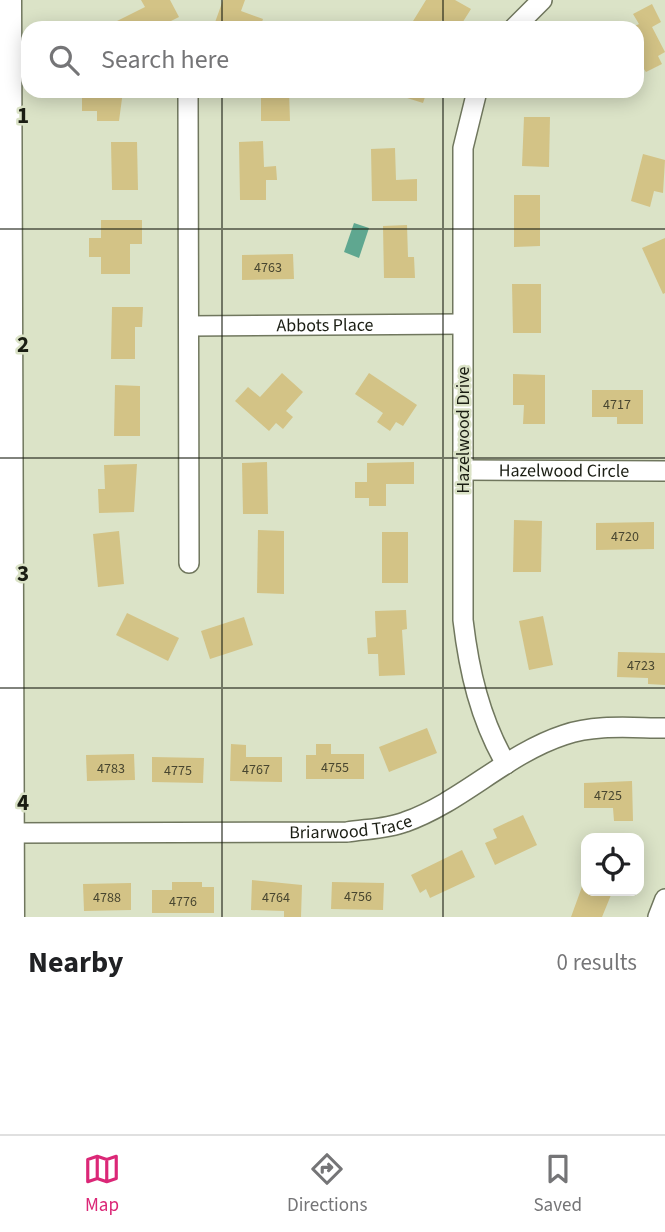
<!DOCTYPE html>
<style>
:root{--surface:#fff;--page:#f6f6f6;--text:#202124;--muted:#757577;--line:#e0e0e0;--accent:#db2777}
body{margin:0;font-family:"Source Sans 3",sans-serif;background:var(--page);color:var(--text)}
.controls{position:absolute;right:21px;bottom:21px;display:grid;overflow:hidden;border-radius:14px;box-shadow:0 4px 18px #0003}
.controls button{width:63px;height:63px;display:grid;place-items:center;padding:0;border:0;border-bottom:2px solid var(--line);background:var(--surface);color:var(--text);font:35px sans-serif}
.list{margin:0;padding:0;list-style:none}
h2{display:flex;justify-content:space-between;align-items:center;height:91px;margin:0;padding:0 28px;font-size:30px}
h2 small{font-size:23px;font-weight:400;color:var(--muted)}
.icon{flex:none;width:38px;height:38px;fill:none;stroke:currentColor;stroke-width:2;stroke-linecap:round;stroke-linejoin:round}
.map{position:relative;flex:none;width:665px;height:917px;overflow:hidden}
.search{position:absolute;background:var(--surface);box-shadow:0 4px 18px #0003;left:21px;right:21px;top:21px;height:77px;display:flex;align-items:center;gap:18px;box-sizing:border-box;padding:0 24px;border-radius:21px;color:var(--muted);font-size:26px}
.sheet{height:217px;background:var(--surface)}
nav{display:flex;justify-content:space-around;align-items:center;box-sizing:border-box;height:98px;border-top:2px solid var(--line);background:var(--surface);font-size:19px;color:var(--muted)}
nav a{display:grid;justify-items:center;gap:4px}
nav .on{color:var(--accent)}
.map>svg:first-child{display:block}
</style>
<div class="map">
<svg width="665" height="917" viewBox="0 0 665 917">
<rect width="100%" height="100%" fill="#dbe3c7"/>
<polygon fill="#5fa790" points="354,223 369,228 359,258 344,252"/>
<g fill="#d3c386">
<polygon points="141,0 170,0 179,17 157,28 118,28 115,22 145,7"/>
<polygon points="223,0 245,0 241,11 263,19 260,28 213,28"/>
<polygon points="426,0 455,0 471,9 459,28 442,20 437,28 413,28 410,26"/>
<polygon points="652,4 661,22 652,27 665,52 658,56 662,64 646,72 637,59 637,28 631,28 639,24 633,14"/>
<polygon points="94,91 123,91 119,121 97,121 97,111 82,111 82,98 94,98"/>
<polygon points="261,91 289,91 290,121 261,121"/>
<polygon points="385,91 427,91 423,103"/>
<polygon points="524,117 550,117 549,167 522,166"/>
<polygon points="263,141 264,167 276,166 277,180 266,180 266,200 240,200 239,142"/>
<polygon points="111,142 137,142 138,190 112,190"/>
<polygon points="395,148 396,180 417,179 417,201 372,201 371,149"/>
<polygon points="643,154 665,160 663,193 654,191 650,207 631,201"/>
<polygon points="514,195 540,195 540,246 514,247"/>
<polygon points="101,220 142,220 142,244 130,244 130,274 101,274 101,257 89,257 89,238 101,238"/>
<polygon points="407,225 408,257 414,257 415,278 384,278 383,226"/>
<polygon points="665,238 665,293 663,294 642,248"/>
<polygon points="293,254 294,279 242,280 242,255"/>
<polygon points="512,284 541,284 541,333 513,333"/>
<polygon points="112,307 143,307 142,327 135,327 135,359 111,359"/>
<polygon points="282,373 303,392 286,411 293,417 283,429 276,423 269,431 235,401 248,387 260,397"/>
<polygon points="369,373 417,405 403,426 396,422 390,431 377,422 383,413 355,394"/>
<polygon points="513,374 545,375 545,424 523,424 524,405 513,405"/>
<polygon points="115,385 140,386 140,436 114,436"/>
<polygon points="592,390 643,390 643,424 617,424 617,417 592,417"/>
<polygon points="267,462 268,514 243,514 242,463"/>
<polygon points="414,462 414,484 386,484 386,506 369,506 369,498 355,498 355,482 367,482 367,463"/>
<polygon points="137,464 134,512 99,513 98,489 105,489 104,465"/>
<polygon points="514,520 542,521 541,572 513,572"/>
<polygon points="654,522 654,549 596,550 596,523"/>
<polygon points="258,530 284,531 284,594 257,593"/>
<polygon points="119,531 124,584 98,587 93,534"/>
<rect x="382" y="532" width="26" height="51"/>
<polygon points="406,610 407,629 402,630 405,675 379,676 378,654 368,654 367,638 376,637 375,611"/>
<polygon points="127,613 179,638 168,661 116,635"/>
<polygon points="543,616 553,665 529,670 519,621"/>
<polygon points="244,617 253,645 210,659 201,631"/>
<polygon points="618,652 665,653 665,685 648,684 648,678 617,677"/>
<polygon points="427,728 437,753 389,772 379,747"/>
<polygon points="231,744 246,745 246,757 282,757 282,782 230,781"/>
<polygon points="316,744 331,744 331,754 364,754 364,779 306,779 306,755 316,755"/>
<polygon points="134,754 135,780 87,781 86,755"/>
<polygon points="152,757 204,758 203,783 152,782"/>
<polygon points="632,781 633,821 614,821 613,808 584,808 584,783"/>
<polygon points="523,815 537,845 495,865 485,843 497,838 493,829"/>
<polygon points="462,850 475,877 430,898 426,889 420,893 411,875"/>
<polygon points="252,880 302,885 301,917 284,917 284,911 251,910"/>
<polygon points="172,882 202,882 202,887 214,887 214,913 152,913 152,890 172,890"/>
<polygon points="332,882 384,883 383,910 331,909"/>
<polygon points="131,883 131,910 84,911 83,884"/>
<polygon points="583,884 586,891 611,895 602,917 571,917"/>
</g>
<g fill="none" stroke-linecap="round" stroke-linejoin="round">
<defs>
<g id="minor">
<polyline points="514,28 542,0"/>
<polyline points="188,91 189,563"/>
<path d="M477,91L463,148V620C469,671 480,719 506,764"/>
<path id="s1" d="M189,326L462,324"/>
<path id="s2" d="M464,470L665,471"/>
<path id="s3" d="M11,833L347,832C366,829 387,829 405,822C462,802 506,754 564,735C596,724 632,728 665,728"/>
<polyline points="658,917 665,899"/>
</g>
<polyline id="tertiary" points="9,0 12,917"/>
</defs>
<use href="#minor" stroke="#70775e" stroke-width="22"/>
<use href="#tertiary" stroke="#70775e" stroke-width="27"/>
<use href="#minor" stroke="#fff" stroke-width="19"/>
<use href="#tertiary" stroke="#fff" stroke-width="24"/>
</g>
<path fill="none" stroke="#1a1d13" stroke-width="2" stroke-opacity="0.55" d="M222,0V28M443,0V28M222,91V917M443,91V917M0,229H665M0,458H665M0,688H665"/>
<g text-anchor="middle" stroke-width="5" stroke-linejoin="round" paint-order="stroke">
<g font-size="14" fill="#484630">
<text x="268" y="272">4763</text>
<text x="617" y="409">4717</text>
<text x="625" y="541">4720</text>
<text x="641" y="670">4723</text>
<text x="335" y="772">4755</text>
<text x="111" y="773">4783</text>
<text x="256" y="774">4767</text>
<text x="178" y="775">4775</text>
<text x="608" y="800">4725</text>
<text x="358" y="901">4756</text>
<text x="107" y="902">4788</text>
<text x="276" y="902">4764</text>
<text x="183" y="906">4776</text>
</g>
<g font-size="18" fill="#1a1d13" stroke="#dbe3c7">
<text dy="6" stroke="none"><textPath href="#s1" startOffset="136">Abbots Place</textPath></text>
<text transform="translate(463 430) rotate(-90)" y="6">Hazelwood Drive</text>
<text dy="6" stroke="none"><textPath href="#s2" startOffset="100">Hazelwood Circle</textPath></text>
<text dy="6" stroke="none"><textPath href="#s3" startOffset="340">Briarwood Trace</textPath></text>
</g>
</g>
<g font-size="23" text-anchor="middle" font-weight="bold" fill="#1a1d13" stroke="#dbe3c7" stroke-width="5" stroke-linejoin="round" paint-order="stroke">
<text x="23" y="123">1</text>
<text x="23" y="352">2</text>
<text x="23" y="581">3</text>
<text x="23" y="810">4</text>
</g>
</svg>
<div class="controls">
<button><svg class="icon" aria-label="locate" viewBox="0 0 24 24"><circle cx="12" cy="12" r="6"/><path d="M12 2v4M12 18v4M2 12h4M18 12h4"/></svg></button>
</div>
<div class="search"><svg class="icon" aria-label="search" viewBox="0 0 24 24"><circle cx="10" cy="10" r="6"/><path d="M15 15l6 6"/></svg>Search here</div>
</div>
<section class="sheet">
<h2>Nearby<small>0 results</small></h2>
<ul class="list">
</ul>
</section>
<nav>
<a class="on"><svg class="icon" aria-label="map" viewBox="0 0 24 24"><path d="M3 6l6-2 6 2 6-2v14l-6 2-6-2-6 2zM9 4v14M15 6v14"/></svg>Map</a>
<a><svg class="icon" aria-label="directions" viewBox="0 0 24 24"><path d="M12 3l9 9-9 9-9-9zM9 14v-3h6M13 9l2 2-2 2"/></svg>Directions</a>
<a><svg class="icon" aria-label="saved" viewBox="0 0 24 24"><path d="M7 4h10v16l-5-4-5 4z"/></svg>Saved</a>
</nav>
